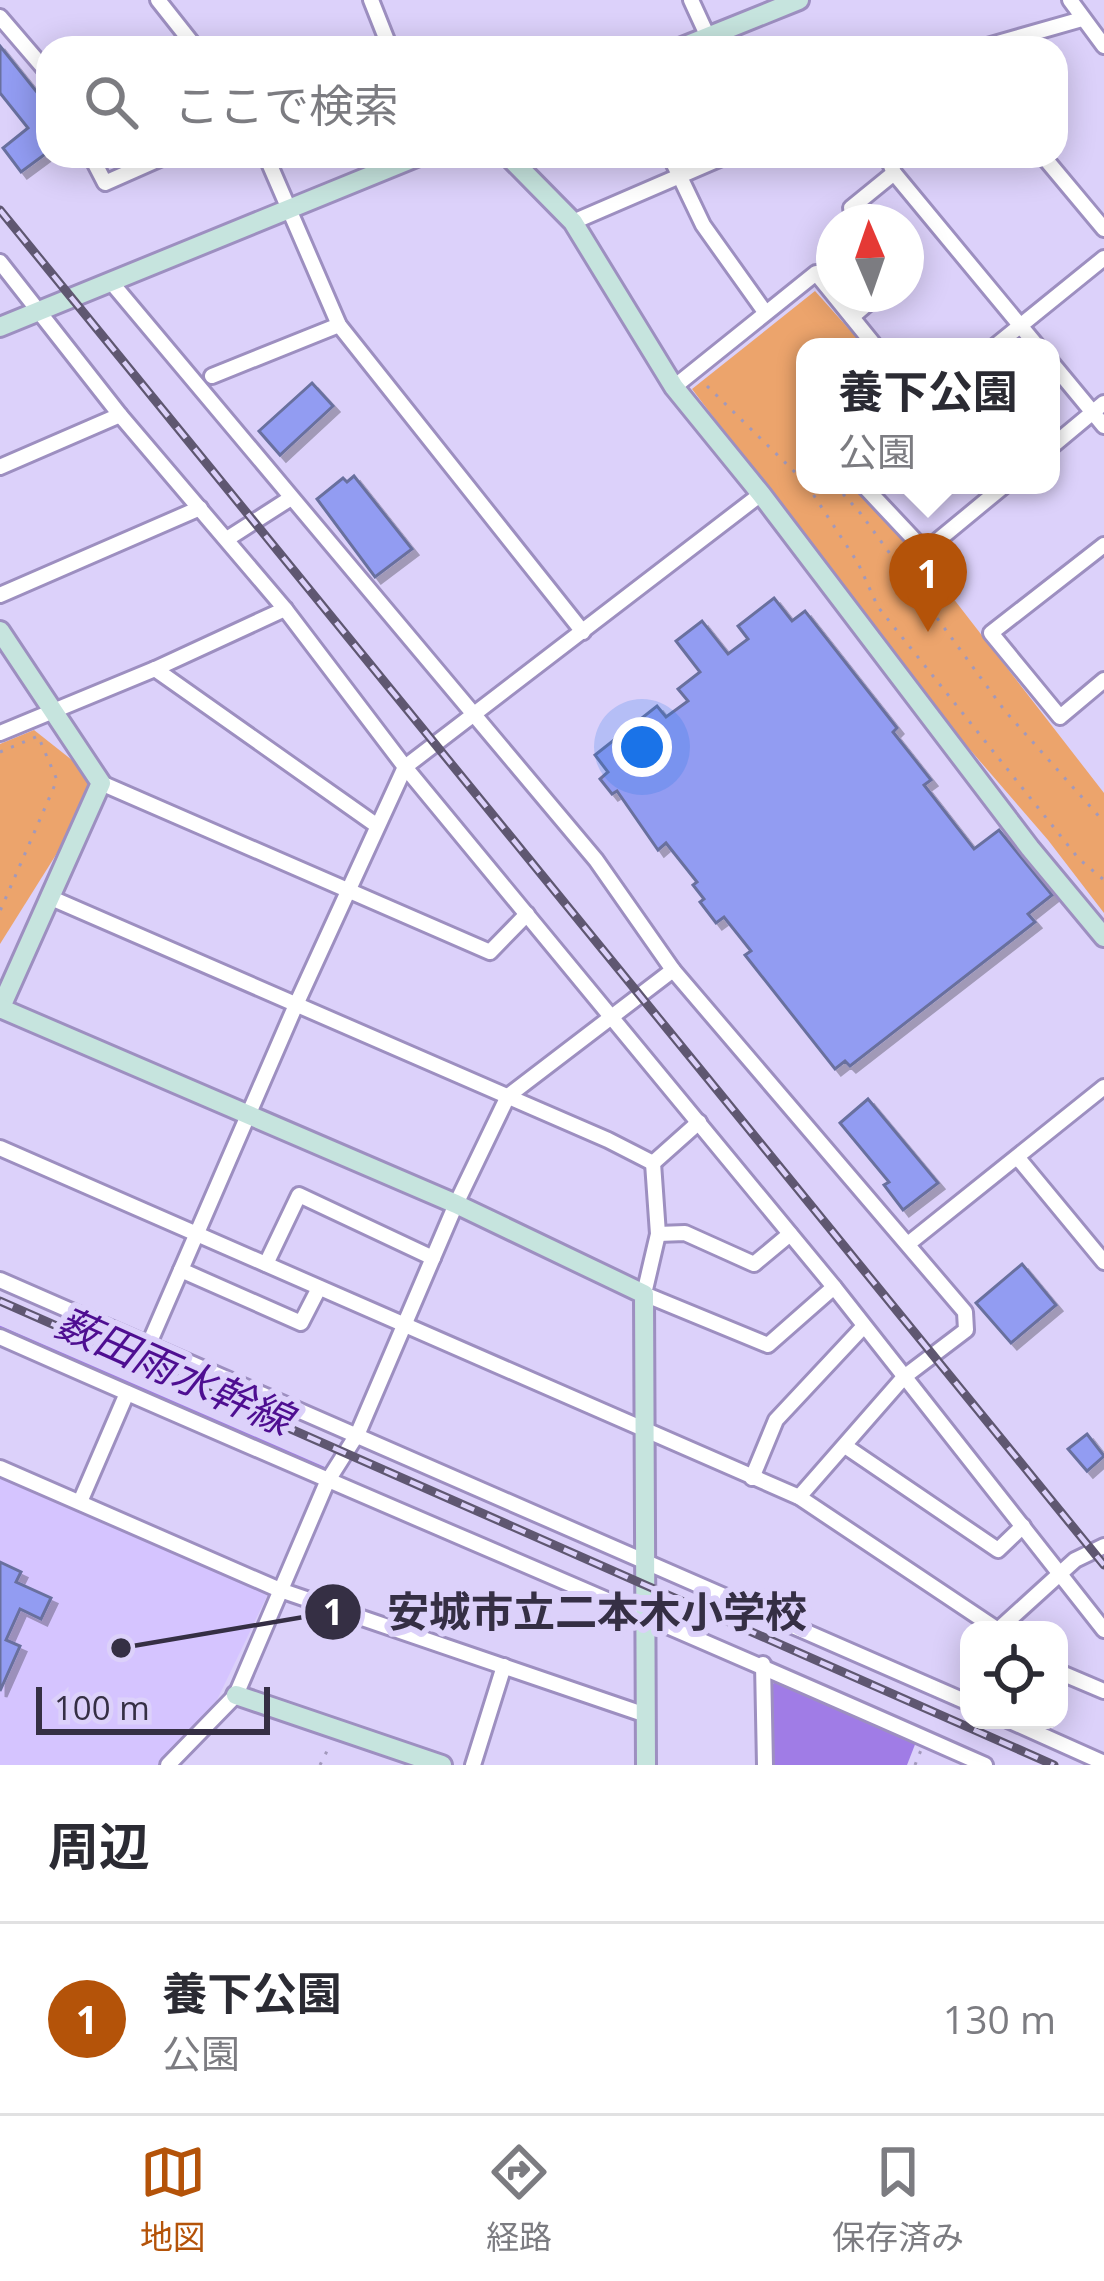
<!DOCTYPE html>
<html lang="ja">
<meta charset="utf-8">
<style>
:root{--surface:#fff;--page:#f2f2f3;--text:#2b2b33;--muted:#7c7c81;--line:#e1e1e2;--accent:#b45309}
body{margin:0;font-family:"Open Sans","Noto Sans JP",sans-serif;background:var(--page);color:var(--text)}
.controls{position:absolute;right:36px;bottom:36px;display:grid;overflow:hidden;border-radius:24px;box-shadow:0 6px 30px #0003}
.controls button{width:108px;height:108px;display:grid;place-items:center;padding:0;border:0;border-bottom:3px solid var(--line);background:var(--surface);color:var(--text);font:60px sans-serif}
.compass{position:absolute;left:816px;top:204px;width:108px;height:108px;border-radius:50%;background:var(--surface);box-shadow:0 6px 30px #0003;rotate:358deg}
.scale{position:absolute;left:36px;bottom:30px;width:234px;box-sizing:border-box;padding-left:12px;border:6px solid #352f44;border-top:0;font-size:33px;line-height:42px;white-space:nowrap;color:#352f44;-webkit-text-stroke:9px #dcd1fa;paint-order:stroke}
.you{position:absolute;left:642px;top:747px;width:42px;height:42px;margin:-30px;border:9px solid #fff;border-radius:50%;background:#1a73e8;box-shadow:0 0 0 18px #1a73e833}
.badge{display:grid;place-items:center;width:78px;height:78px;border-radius:50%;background:var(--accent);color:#fff;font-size:39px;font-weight:700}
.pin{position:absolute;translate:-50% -99px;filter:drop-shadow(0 3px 6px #0008)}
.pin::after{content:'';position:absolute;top:63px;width:42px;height:36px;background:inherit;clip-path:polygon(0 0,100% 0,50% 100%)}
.popup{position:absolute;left:796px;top:338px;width:264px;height:156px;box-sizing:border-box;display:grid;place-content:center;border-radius:24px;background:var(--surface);filter:drop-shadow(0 3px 9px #0005);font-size:39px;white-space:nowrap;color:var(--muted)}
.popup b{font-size:45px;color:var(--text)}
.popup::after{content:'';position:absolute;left:50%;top:100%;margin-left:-24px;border:24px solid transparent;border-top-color:var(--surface)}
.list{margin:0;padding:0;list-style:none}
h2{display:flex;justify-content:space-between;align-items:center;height:156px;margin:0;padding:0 48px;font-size:51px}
h2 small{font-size:39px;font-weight:400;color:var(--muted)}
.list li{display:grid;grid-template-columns:78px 1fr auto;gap:36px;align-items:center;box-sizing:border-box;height:192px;padding:0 48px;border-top:3px solid var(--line)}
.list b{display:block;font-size:45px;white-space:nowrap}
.list p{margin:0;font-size:39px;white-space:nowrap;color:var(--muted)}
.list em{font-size:39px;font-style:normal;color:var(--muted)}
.icon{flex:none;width:66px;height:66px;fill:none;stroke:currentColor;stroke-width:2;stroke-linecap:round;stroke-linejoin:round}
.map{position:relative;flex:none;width:1104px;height:1765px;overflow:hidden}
.search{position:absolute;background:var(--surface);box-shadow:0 6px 30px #0003;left:36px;right:36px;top:36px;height:132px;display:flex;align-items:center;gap:30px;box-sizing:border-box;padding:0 42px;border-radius:36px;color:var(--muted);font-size:45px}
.sheet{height:348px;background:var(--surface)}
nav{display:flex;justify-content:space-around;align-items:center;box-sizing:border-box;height:168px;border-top:3px solid var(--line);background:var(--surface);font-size:33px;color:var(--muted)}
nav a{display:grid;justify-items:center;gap:6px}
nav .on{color:var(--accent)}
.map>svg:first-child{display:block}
</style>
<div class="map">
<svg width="1104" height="1765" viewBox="0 0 1104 1765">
<defs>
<filter id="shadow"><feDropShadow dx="6" dy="6" stdDeviation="0" flood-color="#0004"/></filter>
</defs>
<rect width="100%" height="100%" fill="#dcd1fa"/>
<polygon fill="#d5c4ff" points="0,1476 268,1594 216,1702 159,1765 0,1765"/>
<g fill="#eca46c">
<polygon points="815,291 865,347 805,347 805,485 856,485 915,549 1104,793 1104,913 1048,840 941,716 692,389"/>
<polygon points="34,730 101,783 0,944 0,744"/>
</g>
<polygon fill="#a07ce6" points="778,1681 916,1742 907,1765 772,1765 770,1685"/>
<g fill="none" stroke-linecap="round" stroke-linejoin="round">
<polyline stroke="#a07ce6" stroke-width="4.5" points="0,1328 324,1469"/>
</g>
<g fill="#929cf2" stroke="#69709e" stroke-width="3" filter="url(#shadow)">
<polygon points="0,46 48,106 48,152 21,172 3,148 28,128 0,93"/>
<polygon points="312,383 333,406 280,455 259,431"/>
<polygon points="354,476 412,549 375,577 317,499 343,478 347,482"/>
<polygon points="774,598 792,621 805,611 897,728 893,732 931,780 924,785 974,849 999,830 1052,895 1028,914 1035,922 850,1066 845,1061 835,1069 745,955 751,951 724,917 716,923 700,902 704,899 693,885 697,882 666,843 658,850 617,791 612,794 600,779 608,772 595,755 657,706 666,717 688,701 678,689 700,672 676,641 702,621 728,654 748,639 738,626"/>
<polygon points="868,1099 938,1183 903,1210 884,1185 889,1182 840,1123"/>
<polygon points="1022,1264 1056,1305 1011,1343 976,1303"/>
<polygon points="1087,1434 1104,1456 1087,1471 1068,1449"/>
<polygon points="0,1562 21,1572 16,1582 51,1598 41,1619 20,1609 6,1640 20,1646 0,1691"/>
</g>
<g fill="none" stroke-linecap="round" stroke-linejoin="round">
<defs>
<g id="street">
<polyline points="158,0 196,48"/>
<polyline points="371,0 390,48"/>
<polyline points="691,0 708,37"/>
<polyline points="1070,0 1104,46"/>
<polyline points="0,17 48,73"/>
<polyline points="980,48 1082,19"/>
<polyline points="91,156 105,183 166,156"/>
<polyline points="266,156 339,325 583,632"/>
<polyline points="670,156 703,225 765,312"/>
<polyline points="887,156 894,173 1038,347"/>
<polyline points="1043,156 1104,229"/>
<polyline points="573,222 726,156"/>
<polyline points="862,222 851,208 894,173"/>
<polyline points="0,262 120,415 285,609 405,767 834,1287 1104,1630"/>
<polyline points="111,282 596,860 673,970 965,1312 966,1330 904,1377 799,1497"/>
<polyline points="852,317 879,294"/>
<polyline points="994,347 1104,258"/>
<polyline points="1051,362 1104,426"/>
<polyline points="212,376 339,325"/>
<polyline points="674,387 816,273 876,347"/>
<polyline points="1051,447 1104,403"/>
<polyline points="0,467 120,415"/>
<polyline points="863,485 925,551 1005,485"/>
<polyline points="227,539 291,498"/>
<polyline points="1104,545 991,633 1060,717 1104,680"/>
<polyline points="0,595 200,508"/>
<polyline points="155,669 376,825"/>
<polyline points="0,733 155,669 285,609"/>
<polyline points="101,783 490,952 527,914"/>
<polyline points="49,897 608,1140 653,1163"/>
<polyline points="0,1148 799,1497 998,1630"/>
<polyline points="1018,1158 1104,1262"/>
<polyline points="653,1163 658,1234 644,1294 768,1345 834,1287"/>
<polyline points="653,1163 699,1122"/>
<polyline points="658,1234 685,1233 754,1264 790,1234"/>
<polyline points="908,1244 1104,1087"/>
<polyline points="266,1264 299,1195 433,1258"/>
<polyline points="181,1270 301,1323 319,1288"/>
<polyline points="0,1280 969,1703"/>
<path d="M0,1337C327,1482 658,1619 985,1765"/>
<polyline points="148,1346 295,1007 405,767 761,494"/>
<polyline points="845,1446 998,1550 1023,1526"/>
<polyline points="0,1468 280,1590 646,1715"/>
<polyline points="752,1478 776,1420 863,1327"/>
<polyline points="80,1502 127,1393"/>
<polyline points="998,1630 1075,1560 1104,1546"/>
<polyline points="763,1664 765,1765"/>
<polyline points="1059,1672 1104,1691"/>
<polyline points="1008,1720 1104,1763"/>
<polyline points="168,1765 236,1695 327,1482 358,1433 456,1204 508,1096 673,970"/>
<polyline points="473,1765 504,1666"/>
</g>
<g id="secondary">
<polyline points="680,48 799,0"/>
<polyline points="508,156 573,222 674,387 761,494 1030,848 1104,937"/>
<polyline points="0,327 419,156"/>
<polyline points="0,631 101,783 0,1009"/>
<polyline points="0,1008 456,1204 644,1294 646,1765"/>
<polyline points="236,1695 442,1765"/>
</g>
</defs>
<use href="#street" stroke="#9d8fc0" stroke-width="20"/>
<use href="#secondary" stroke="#9d8fc0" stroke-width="24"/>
<g stroke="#a299bb" stroke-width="3" stroke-dasharray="3 9" stroke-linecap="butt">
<polyline points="707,386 805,482"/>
<polyline points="807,485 858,563 878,607 1079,859 1104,880"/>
<polyline points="835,485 861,514 1005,711 1104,822"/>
<polyline points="0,752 38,736 57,780 0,911"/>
<polyline points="320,1765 329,1747"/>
<polyline points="915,1765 921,1750"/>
</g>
<use href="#street" stroke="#fff" stroke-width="14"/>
<use href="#secondary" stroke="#c6e4de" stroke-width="18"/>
<defs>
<g id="rail">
<polyline points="0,210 1104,1565"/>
<polyline points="0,1301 1054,1765"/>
</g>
</defs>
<use href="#rail" stroke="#5f5771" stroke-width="9"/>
<use href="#rail" stroke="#dcd1fa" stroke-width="4.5" stroke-dasharray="14" stroke-linecap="butt"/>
</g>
<g text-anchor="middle" stroke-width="12" stroke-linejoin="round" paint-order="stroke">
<g font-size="42" font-style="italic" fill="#4e0e91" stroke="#dcd1fa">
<text transform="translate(174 1371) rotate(24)" y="15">薮田雨水幹線</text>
</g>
</g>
<path fill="none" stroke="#352f44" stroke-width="4.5" d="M121 1648L333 1612"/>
<g fill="#352f44" stroke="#dcd1fa" stroke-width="4.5">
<circle cx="121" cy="1648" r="12"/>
<circle cx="333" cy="1612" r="30"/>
</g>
<g font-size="36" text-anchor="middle" font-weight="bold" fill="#fff">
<text x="333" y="1625">1</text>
</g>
<g font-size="42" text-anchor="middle" font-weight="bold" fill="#352f44" stroke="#dcd1fa" stroke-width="12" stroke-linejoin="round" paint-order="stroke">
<text x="597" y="1627">安城市立二本木小学校</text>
</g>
</svg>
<div class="controls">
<button><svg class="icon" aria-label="locate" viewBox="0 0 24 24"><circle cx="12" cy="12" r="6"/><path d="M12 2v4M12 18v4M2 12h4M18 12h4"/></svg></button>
</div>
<svg class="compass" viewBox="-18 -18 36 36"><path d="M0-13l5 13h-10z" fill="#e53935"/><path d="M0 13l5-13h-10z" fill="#7c7c81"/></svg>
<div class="scale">100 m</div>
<div class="you"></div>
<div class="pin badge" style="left:928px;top:632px">1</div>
<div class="popup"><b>養下公園</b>公園</div>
<div class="search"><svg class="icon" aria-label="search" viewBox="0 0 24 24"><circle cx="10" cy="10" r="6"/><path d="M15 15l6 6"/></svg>ここで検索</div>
</div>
<section class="sheet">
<h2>周辺<small></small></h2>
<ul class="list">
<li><span class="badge">1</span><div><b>養下公園</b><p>公園</p></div><em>130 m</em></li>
</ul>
</section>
<nav>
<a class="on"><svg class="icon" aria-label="map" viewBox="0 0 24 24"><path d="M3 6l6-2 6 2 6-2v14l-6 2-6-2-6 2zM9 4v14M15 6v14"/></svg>地図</a>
<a><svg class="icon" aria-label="directions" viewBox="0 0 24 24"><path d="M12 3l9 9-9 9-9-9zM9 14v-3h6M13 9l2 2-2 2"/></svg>経路</a>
<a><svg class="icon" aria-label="saved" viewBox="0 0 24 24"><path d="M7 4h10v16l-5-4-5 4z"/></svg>保存済み</a>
</nav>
